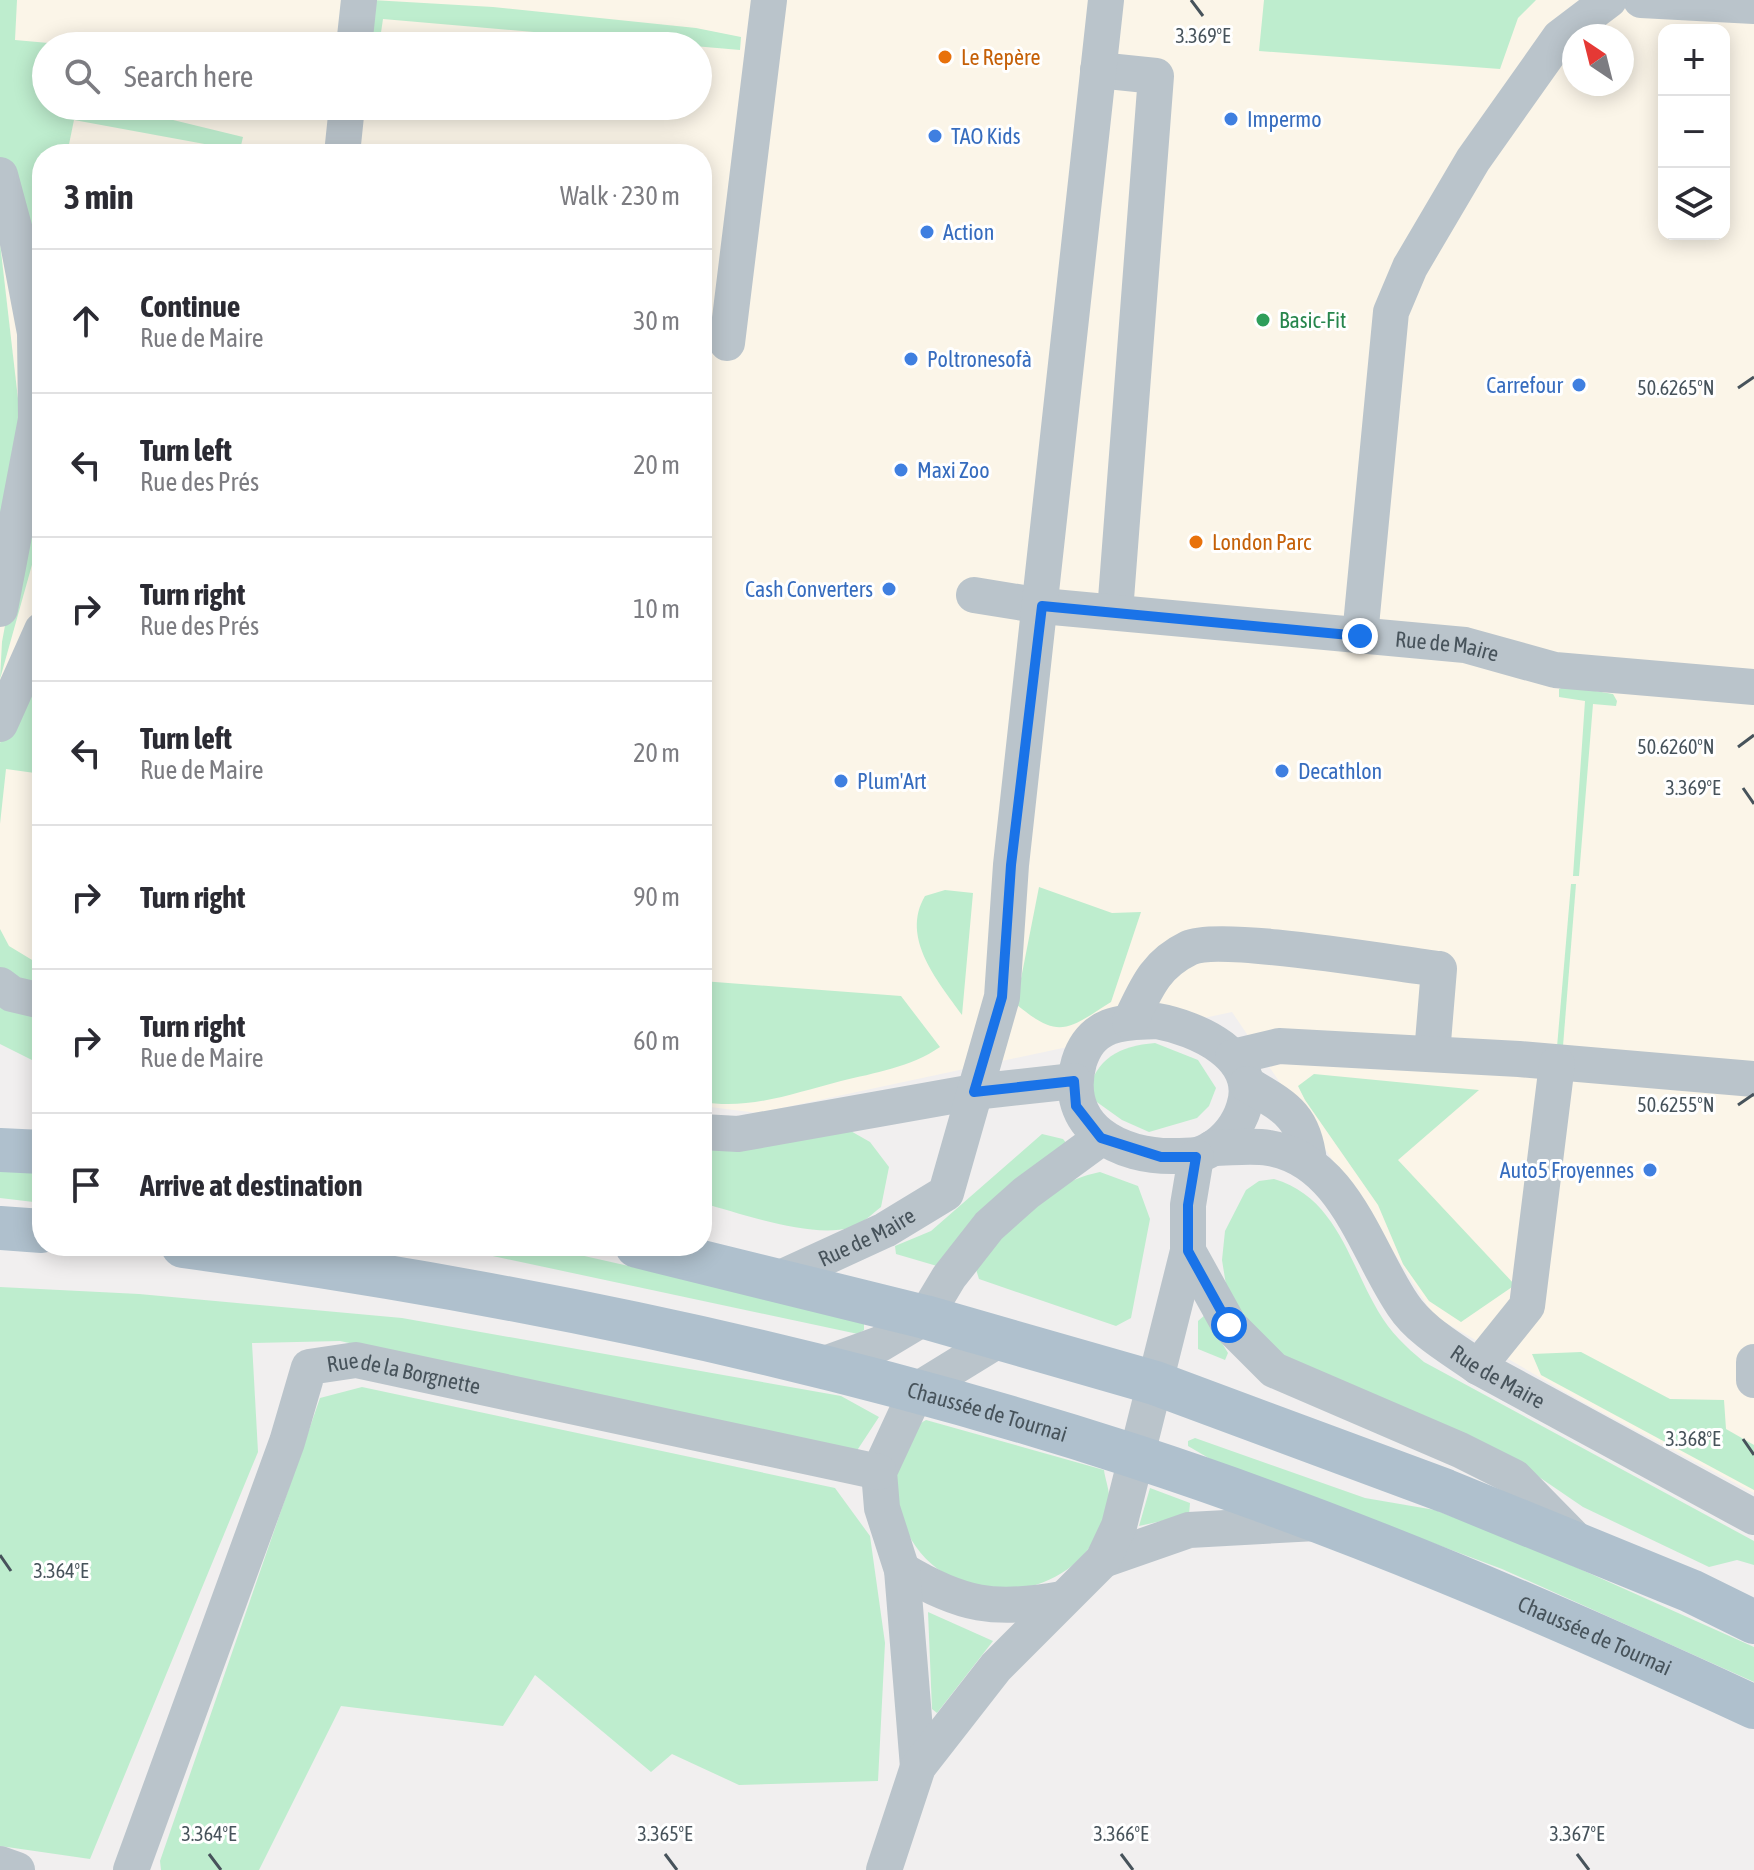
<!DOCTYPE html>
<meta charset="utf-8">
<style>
:root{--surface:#fff;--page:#f7f7f7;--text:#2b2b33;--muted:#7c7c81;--line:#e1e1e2}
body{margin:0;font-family:"Asap Condensed",sans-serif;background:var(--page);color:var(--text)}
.controls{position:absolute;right:24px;top:24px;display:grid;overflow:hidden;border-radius:16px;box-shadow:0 4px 20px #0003}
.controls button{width:72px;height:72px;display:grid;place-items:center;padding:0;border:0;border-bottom:2px solid var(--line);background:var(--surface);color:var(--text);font:40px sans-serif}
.compass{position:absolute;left:1562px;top:24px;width:72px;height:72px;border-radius:50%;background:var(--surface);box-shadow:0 4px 20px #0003;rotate:325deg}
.stop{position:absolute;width:24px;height:24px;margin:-18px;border:6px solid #1a73e8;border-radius:50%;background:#fff}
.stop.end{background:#1a73e8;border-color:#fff;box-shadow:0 2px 8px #0008}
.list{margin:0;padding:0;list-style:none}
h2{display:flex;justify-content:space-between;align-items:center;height:104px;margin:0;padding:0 32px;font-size:34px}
h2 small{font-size:26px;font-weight:400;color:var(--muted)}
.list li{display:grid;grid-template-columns:52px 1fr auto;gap:24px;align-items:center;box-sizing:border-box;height:144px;padding:0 32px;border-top:2px solid var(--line)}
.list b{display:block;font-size:30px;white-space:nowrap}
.list p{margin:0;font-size:26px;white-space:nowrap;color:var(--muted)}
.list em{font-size:26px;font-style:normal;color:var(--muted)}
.icon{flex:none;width:44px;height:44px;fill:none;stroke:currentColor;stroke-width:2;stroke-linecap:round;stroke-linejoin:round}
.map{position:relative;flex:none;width:1754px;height:1870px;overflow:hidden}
.search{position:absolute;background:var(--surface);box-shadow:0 4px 20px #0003;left:32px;top:32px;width:680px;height:88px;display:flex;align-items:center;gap:20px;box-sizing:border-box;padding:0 28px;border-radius:44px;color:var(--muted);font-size:30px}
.panel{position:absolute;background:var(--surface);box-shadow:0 4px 20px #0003;left:32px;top:144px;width:680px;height:1112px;border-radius:32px}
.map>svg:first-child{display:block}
</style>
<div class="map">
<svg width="1754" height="1870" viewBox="0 0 1754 1870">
<rect width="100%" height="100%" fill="#f1efef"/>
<path fill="#fbf5e8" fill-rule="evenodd" d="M0,0H1754V1493L1579,1400L1434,1316L1376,1224L1232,1012L758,1113L702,1106V154H42V1000L0,990ZM1664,30H1724V234H1664ZM1574,36H1622V84H1574ZM46,46H698V106H46Z"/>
<g fill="#beedce">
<polygon points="0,0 17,0 15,40 82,46 46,46 46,106 170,106 169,119 243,137 239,154 229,154 210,145 74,120 67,154 42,154 42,529 0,679 2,642 40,435 0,157"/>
<polygon points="372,0 493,7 696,28 741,37 740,50 383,19 379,46 366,46"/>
<polygon points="1264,0 1536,0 1518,18 1500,69 1259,51"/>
<polygon points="0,243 20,416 0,526"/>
<polygon points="42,654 42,774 6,769 0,824 0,743"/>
<polygon points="1566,686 1613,694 1617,701 1616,706 1593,704 1579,876 1573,876 1585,701 1559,697 1559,689"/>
<polygon points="1571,884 1576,884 1563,1046 1557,1047"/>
<path d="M1039,887L1112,913L1141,912L1111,1002C1067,1030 1059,1040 1016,1004Z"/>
<path d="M945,890L973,893L962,1015C938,981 900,938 925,896Z"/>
<polygon points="0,929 9,946 42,966 42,991 0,968"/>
<path d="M702,981L901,996L940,1047C911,1067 874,1073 841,1081C794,1093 751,1110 702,1102Z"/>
<polygon points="0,995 42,1009 42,1065 0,1044"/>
<path d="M1155,1043L1198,1060L1216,1088L1209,1106L1197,1118L1149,1132L1122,1120L1087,1095C1096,1058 1119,1046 1155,1043Z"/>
<polygon points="1314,1074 1479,1090 1398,1160 1515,1285 1461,1322 1429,1301 1403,1264 1378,1205 1305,1100 1298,1086"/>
<path d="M849,1130L870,1142L889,1167L881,1207C872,1214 861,1225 850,1228C808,1238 743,1214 702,1203V1145Z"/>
<polygon points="1042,1134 1063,1139 1071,1149 937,1266 896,1254 895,1246 931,1231"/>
<polygon points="0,1164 42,1169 42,1203 0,1198"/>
<path d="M1100,1172L1138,1186L1150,1219L1131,1318L1116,1326L979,1279L974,1263C1011,1224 1046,1183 1100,1172Z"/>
<path d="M1274,1179C1336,1197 1349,1262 1378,1311C1390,1332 1406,1347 1424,1362L1754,1541V1565L1737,1560L1709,1567L1583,1507L1517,1462L1275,1358L1227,1291L1222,1260L1225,1231L1246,1190L1259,1181Z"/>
<polygon points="446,1246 540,1246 864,1319 864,1330 858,1334"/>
<polygon points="0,1287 139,1294 402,1318 841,1396 879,1417 856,1452 340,1341 252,1343 258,1452 90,1859 0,1846"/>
<polygon points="1205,1315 1228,1353 1225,1360 1198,1349 1198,1321"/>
<polygon points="1581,1352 1670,1399 1724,1400 1726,1429 1754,1445 1754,1490 1541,1375 1532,1354"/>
<polygon points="362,1387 835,1488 870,1536 885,1643 878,1781 739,1785 672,1754 651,1772 535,1675 503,1726 341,1706 259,1870 161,1870 160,1861 320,1398"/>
<path d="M926,1420L1104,1470C1105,1479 1110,1491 1109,1500C1090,1615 928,1620 900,1512C896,1494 890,1482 898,1465C905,1448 909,1429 926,1420Z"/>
<polygon points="1195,1438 1365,1498 1435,1510 1533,1548 1754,1647 1754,1682 1502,1569 1212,1460 1188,1446 1188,1441"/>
<polygon points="1150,1488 1190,1503 1189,1515 1139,1526"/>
<polygon points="928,1612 993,1641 937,1713 932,1709"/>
</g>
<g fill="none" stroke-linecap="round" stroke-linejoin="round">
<g stroke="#bac4cb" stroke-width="36">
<polyline points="1641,0 1754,6"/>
<polyline points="354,46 359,0"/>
<polyline points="1098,70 1156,76 1115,612"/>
<polyline points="342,154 347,106"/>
<polyline points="0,175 17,238 35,333 36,419 0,609"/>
<polyline points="727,343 769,0"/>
<path id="s1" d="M974,595L1042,606L1465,645L1555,670L1754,687"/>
<polyline points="1360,636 1391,312 1410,267 1473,160 1560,37 1609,0"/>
<polyline points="0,724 42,630"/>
<polyline points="0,985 12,994 42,1001"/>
<path d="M1157,1021C1196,1028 1261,1056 1244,1107C1239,1124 1227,1140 1211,1149C1199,1157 1190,1155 1177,1156C1119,1158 1061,1127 1079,1062C1084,1046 1092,1034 1109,1027C1124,1021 1141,1022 1157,1021Z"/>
<path d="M1130,1022C1146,989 1154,965 1189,948C1219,933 1396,964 1439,969L1432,1054"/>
<polyline points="1233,1057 1279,1046 1519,1059 1754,1079"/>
<path d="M1247,1084C1285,1107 1304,1115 1309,1162"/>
<polyline points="702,1132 738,1134 974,1092 1074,1081"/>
<path id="s2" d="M1213,1148C1231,1148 1251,1145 1269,1148C1344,1160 1366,1251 1403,1305C1420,1331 1453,1349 1478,1367L1754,1517"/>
<polyline points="1188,1251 1229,1325 1274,1370 1460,1450 1514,1477 1577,1541"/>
<path id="s3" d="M778,1279L885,1230L946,1193L1002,997L1011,865L1106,0"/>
<polyline points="1754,1362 1754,1380"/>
<polyline points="822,1365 880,1344 925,1317 949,1277 989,1226 1026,1193 1101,1138"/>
<polyline points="1478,1367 1527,1306 1557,1064"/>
<polyline points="1103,1560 1189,1530 1316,1523"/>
<path d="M902,1570C962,1606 994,1611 1062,1599"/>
<polyline points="918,1767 902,1570 882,1508 879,1472 917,1390 1000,1339"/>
<polyline points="0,1864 17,1870"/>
<path id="s4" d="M131,1870L287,1442L309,1367L356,1360L879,1472"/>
<polyline points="884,1870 918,1767 996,1667 1103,1560 1119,1526 1188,1251 1188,1205 1196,1157"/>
</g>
<g stroke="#afc0cd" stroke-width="44">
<polyline points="0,1150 42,1152"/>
<polyline points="0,1228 42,1231"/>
<path id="s5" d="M183,1246C505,1290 825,1355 1134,1456C1346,1525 1551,1613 1754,1707"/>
<polyline points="637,1246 925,1317 1155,1383 1446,1491 1691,1591 1754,1622"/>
</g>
</g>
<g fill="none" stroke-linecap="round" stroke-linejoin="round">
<polyline stroke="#1a73e8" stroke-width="10" points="1229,1325 1188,1251 1188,1205 1196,1157 1161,1157 1101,1138 1076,1106 1074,1081 974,1092 1002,997 1011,865 1042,606 1360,636"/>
</g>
<path fill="none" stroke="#47535b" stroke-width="3" d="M1191,0L1203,16M1738,388L1754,377M1738,747L1754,735M1743,788L1754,804M1738,1105L1754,1094M1743,1439L1754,1455M0,1555L11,1571M209,1854L221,1870M665,1854L677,1870M1121,1854L1133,1870M1577,1854L1589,1870"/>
<g fill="#e8710a" stroke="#fff" stroke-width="3">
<circle cx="945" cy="57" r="8"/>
<circle cx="1196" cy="542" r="8"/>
</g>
<g fill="#3f7fe0" stroke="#fff" stroke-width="3">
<circle cx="1231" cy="119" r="8"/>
<circle cx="935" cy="136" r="8"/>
<circle cx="927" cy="232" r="8"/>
<circle cx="911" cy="359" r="8"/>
<circle cx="1579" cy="385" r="8"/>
<circle cx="901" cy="470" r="8"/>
<circle cx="889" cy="589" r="8"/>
<circle cx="1282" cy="771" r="8"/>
<circle cx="841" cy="781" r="8"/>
<circle cx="1650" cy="1170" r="8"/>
</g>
<circle fill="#2e9e5b" stroke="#fff" stroke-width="3" cx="1263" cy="320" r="8"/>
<g text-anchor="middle" stroke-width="6" stroke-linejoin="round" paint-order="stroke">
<g font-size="22" fill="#c56008" stroke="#fff" text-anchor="start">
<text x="961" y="65">Le Repère</text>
<text x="1212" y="550">London Parc</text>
</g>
<g font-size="22" fill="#366cbe" stroke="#fff" text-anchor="start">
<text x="1247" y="127">Impermo</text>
<text x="951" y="144">TAO Kids</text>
<text x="943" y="240">Action</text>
<text x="927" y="367">Poltronesofà</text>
<text x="1563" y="393" text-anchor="end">Carrefour</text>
<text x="917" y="478">Maxi Zoo</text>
<text x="873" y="597" text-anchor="end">Cash Converters</text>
<text x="1298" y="779">Decathlon</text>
<text x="857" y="789">Plum'Art</text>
<text x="1634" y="1178" text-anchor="end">Auto5 Froyennes</text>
</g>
<g font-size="22" fill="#27864d" stroke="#fff" text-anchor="start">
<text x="1279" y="328">Basic-Fit</text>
</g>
<g font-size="22" fill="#47535b" stroke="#fff">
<text dy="8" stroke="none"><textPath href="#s1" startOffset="476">Rue de Maire</textPath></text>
<text dy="8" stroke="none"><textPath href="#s3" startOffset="98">Rue de Maire</textPath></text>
<text dy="8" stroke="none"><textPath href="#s2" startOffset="390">Rue de Maire</textPath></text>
<text dy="8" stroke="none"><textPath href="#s4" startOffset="630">Rue de la Borgnette</textPath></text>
<text dy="8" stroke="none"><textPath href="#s5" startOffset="822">Chaussée de Tournai</textPath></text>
<text dy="8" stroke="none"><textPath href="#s5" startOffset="1470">Chaussée de Tournai</textPath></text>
</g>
</g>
<g font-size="20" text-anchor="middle" fill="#47535b" stroke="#fff" stroke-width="6" stroke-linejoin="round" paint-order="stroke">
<text x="1203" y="43">3.369°E</text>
<text x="1676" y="395">50.6265°N</text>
<text x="1676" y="754">50.6260°N</text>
<text x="1693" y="795">3.369°E</text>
<text x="1676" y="1112">50.6255°N</text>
<text x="1693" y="1446">3.368°E</text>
<text x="61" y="1578">3.364°E</text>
<text x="209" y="1841">3.364°E</text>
<text x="665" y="1841">3.365°E</text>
<text x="1121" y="1841">3.366°E</text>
<text x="1577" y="1841">3.367°E</text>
</g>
</svg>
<div class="controls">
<button>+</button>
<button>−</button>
<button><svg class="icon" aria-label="layers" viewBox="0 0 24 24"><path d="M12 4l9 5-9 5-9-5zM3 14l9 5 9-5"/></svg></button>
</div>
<svg class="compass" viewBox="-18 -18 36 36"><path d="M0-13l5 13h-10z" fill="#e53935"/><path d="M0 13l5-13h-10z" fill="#7c7c81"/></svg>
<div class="stop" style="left:1229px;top:1325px"></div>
<div class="stop end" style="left:1360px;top:636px"></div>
<div class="search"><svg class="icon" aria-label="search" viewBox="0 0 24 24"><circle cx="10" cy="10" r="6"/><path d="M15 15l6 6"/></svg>Search here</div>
<section class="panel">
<h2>3 min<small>Walk · 230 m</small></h2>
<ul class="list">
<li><svg class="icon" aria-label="ahead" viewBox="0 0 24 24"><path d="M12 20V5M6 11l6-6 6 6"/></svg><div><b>Continue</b><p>Rue de Maire</p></div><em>30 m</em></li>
<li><svg class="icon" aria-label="left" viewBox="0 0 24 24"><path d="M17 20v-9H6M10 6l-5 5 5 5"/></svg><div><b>Turn left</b><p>Rue des Prés</p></div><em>20 m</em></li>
<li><svg class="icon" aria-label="right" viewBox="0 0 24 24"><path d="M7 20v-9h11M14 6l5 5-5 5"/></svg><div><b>Turn right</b><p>Rue des Prés</p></div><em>10 m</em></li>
<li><svg class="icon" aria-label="left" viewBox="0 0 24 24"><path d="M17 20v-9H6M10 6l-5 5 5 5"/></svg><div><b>Turn left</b><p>Rue de Maire</p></div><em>20 m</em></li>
<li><svg class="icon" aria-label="right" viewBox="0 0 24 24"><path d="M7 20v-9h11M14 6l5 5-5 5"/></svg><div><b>Turn right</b></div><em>90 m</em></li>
<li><svg class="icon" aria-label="right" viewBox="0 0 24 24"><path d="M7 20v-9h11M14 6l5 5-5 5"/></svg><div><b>Turn right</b><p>Rue de Maire</p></div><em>60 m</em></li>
<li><svg class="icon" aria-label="arrive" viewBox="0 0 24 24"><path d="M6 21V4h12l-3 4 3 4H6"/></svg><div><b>Arrive at destination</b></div></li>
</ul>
</section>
</div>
